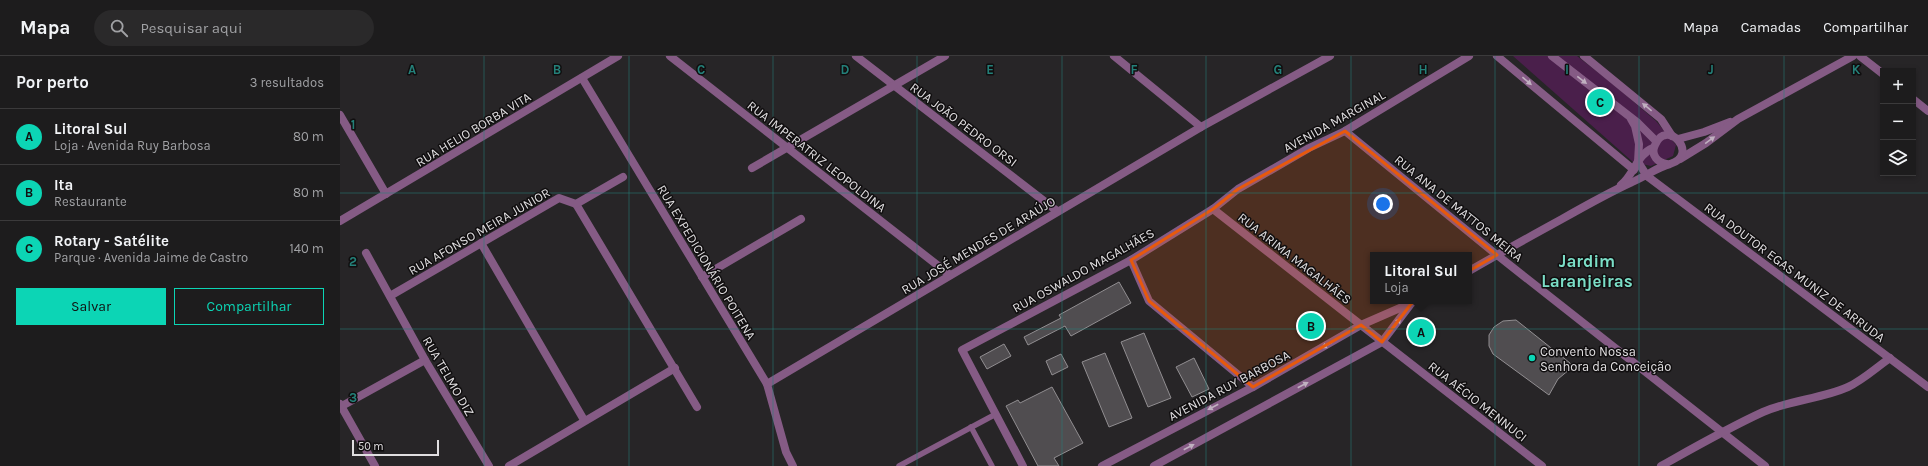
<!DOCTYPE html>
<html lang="pt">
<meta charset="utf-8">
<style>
:root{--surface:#1d1c1d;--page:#2a292a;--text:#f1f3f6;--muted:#a0a1a4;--line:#3b3a3b;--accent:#0cd5b5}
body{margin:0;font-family:Karla,sans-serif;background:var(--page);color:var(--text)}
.controls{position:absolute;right:12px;top:12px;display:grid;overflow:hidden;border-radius:0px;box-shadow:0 2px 6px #0003}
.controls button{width:36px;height:36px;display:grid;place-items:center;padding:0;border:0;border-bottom:1px solid var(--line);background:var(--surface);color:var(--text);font:20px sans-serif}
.scale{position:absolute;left:12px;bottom:10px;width:87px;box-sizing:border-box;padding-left:4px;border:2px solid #e0dee0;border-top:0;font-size:11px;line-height:14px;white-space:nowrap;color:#e0dee0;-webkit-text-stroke:3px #100e0f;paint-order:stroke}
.you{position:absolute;left:1043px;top:148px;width:14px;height:14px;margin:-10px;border:3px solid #fff;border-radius:50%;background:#1a73e8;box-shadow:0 0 0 6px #1a73e833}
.badge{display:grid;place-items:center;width:26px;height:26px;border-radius:50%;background:var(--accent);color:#111;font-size:13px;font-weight:700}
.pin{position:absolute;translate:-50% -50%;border:2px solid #fff;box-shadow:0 1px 4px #0006}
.popup{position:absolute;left:1030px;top:196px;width:102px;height:52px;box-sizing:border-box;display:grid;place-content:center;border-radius:0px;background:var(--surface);filter:drop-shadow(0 1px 3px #0005);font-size:13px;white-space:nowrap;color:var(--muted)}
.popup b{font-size:15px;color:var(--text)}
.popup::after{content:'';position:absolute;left:50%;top:100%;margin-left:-8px;border:8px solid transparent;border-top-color:var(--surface)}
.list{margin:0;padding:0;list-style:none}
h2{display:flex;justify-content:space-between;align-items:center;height:52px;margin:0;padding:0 16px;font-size:17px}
h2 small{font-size:13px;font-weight:400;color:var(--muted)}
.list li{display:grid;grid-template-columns:26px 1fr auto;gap:12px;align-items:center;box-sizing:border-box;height:56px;padding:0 16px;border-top:1px solid var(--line)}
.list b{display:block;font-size:15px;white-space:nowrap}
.list p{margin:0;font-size:13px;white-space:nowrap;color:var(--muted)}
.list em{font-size:13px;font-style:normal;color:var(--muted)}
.actions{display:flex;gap:8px;padding:12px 16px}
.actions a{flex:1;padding:9px 0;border:1px solid var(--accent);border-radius:0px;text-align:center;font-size:14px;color:var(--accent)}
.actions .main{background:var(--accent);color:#111}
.icon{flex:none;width:22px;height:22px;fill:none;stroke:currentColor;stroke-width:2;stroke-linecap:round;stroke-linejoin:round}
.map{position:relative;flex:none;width:1588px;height:410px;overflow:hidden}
header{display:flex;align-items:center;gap:24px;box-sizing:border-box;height:56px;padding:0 20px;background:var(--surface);border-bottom:1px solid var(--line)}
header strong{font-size:19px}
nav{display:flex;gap:22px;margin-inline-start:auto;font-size:14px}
.search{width:280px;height:36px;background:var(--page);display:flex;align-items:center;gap:10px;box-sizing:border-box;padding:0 14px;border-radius:22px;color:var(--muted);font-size:15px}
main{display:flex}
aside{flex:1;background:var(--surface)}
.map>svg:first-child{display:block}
</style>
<header>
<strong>Mapa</strong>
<div class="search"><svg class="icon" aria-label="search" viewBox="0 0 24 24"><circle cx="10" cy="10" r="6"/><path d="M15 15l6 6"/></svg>Pesquisar aqui</div>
<nav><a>Mapa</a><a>Camadas</a><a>Compartilhar</a></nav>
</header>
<main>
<aside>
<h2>Por perto<small>3 resultados</small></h2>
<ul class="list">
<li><span class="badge">A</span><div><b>Litoral Sul</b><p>Loja · Avenida Ruy Barbosa</p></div><em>80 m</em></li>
<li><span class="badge">B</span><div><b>Ita</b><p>Restaurante</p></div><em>80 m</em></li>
<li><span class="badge">C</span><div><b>Rotary - Satélite</b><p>Parque · Avenida Jaime de Castro</p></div><em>140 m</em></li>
</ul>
<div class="actions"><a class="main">Salvar</a><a>Compartilhar</a></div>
</aside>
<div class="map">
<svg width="1588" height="410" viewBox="0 0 1588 410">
<rect width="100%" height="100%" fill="#272527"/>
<polygon fill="#4a1f4b" points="1173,0 1237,0 1273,28 1316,65 1336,89 1333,100 1311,110 1293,106"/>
<g fill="#504d50" stroke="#918e91">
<polygon points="779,226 791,247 731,280 725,270 688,289 684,281 721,262 719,259"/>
<polygon points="1176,264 1230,307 1230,313 1218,323 1209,339 1153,298 1149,290 1149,279 1154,271 1163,265"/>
<polygon points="804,277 831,342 808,351 781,286"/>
<polygon points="664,288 671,300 647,313 640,301"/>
<polygon points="765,297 792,362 769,371 742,306"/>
<polygon points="721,298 728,311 712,319 706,305"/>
<polygon points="854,302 869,333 852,341 836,311"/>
<polygon points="712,331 743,387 714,402 719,410 698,410 666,350 678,344 680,347"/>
</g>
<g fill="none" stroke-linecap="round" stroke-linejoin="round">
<g stroke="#855b85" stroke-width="5.5">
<polyline points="631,371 652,410"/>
<polyline points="559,410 656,358"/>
</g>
<g stroke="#855b85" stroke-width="8">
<polyline points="330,0 610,219"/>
<polyline points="516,0 717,155"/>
<polyline points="774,0 861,71"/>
<polyline points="1157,0 1294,114"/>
<polyline points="1520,0 1543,18"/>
<polyline points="242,22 427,328 446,396 453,410"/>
<polyline points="1573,43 1588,55"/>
<polyline points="0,59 46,138"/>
<polyline points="1005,75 1157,199 1425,410"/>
<polyline points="1338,83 1364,76 1390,66"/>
<polyline points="1340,103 1366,87 1398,63 1513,0"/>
<polyline points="412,112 605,0"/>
<polyline points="1307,120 1588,331"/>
<polyline points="236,148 357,351"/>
<polyline points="873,153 1021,269"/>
<polyline points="0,165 278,0"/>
<polyline points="141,187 244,364"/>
<polyline points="26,197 85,304 149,410"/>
<polyline points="791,204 809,245 913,331"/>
<polyline points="362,221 461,163"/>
<polyline points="50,240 219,142 236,148 283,121"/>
<polyline points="427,328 861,71 990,0"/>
<polyline points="0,348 35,410"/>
<polyline points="0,351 85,304"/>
<polyline points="169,410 335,312"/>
<polyline points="683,410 622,294 791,204 873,153 898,133 969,92 1005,75 1129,0"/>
<path d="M1321,410C1355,391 1388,372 1423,356C1450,344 1481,343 1508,331C1523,324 1537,311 1550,302"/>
</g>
<g stroke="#855b85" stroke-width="8">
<polyline points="1212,0 1298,67 1316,85"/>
<polyline points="1244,0 1321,63 1332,80"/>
<polyline points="1291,63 1295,70 1299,88 1298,106 1307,120"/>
<path d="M1281,129C1294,119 1297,98 1313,92"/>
<path d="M1129,215C1160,197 1191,180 1222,163C1245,150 1268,137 1292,126C1305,121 1317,111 1330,108C1361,99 1326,61 1315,89C1310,99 1318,107 1327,108"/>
<polyline points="1021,269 1202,410"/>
<polyline points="762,410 913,331 1021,269 1076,245"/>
<polyline points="814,410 1042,286 1070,249"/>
</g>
</g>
<defs><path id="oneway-solid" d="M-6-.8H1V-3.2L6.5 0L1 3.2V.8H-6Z"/></defs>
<g fill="#c0b0c0">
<use href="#oneway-solid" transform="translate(1242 24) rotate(38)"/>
<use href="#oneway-solid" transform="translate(1187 25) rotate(40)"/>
<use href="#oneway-solid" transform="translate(1307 51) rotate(-141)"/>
<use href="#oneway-solid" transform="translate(1370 84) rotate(-36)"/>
<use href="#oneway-solid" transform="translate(1057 267) rotate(-53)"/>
<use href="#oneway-solid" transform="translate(987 289) rotate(151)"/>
<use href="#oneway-solid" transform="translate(963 329) rotate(-28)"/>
<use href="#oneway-solid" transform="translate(873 351) rotate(152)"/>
<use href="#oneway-solid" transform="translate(849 391) rotate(-28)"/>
</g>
<path fill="#e8590c" fill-opacity="0.2" stroke="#e8590c" stroke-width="3" stroke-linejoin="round" d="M1005,75L1157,199L1071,248L1042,286L1021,269L913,331L809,245L791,204L873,153L898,133Z"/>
<path fill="none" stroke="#248079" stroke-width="1" stroke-opacity="0.55" d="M144,0V410M289,0V410M433,0V410M577,0V410M722,0V410M866,0V410M1011,0V410M1155,0V410M1299,0V410M1444,0V410M0,137H1588M0,273H1588"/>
<circle fill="#0cd5b5" stroke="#100e0f" stroke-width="1.5" cx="1192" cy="302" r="4"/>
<g text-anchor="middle" stroke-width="3" stroke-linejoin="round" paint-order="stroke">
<g font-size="13" fill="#e0dee0" stroke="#100e0f">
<text transform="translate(994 65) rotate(-29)" y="5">AVENIDA MARGINAL</text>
<text transform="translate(624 68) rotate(37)" y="5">RUA JOÃO PEDRO ORSI</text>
<text transform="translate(133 73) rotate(-31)" y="5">RUA HELIO BORBA VITA</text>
<text transform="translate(477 100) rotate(38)" y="5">RUA IMPERATRIZ LEOPOLDINA</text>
<text transform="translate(1119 152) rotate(39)" y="5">RUA ANA DE MATTOS MEIRA</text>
<text transform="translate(139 175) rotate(-30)" y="5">RUA AFONSO MEIRA JUNIOR</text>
<text transform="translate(638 189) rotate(-31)" y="5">RUA JOSÉ MENDES DE ARAÚJO</text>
<text transform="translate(955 202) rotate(38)" y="5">RUA ARIMA MAGALHÃES</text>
<text transform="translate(367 206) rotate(59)" y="5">RUA EXPEDICIONÁRIO POITENA</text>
<text transform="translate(743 214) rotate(-29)" y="5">RUA OSWALDO MAGALHÃES</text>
<text transform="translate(1455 216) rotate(37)" y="5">RUA DOUTOR EGAS MUNIZ DE ARRUDA</text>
<text transform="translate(109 320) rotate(60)" y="5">RUA TELMO DIZ</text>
<text transform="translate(889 329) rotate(-28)" y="5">AVENIDA RUY BARBOSA</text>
<text transform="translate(1138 345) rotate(38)" y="5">RUA AÉCIO MENNUCI</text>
</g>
<g font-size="13" fill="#e0dee0" stroke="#100e0f" text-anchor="start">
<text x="1200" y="300">Convento Nossa<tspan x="1200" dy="15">Senhora da Conceição</tspan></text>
</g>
<g font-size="17" font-weight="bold" fill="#7bdec7" stroke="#100e0f">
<text x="1247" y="211">Jardim<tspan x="1247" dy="20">Laranjeiras</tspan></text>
</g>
</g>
<g font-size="13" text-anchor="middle" font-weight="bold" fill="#248079" stroke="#100e0f" stroke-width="3" stroke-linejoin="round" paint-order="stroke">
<text x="72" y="18">A</text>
<text x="217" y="18">B</text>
<text x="361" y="18">C</text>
<text x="505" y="18">D</text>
<text x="650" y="18">E</text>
<text x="794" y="18">F</text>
<text x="938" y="18">G</text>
<text x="1083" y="18">H</text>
<text x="1227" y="18">I</text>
<text x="1371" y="18">J</text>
<text x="1516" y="18">K</text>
<text x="13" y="73">1</text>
<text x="13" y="210">2</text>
<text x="13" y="346">3</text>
</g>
</svg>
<div class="controls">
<button>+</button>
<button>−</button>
<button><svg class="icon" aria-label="layers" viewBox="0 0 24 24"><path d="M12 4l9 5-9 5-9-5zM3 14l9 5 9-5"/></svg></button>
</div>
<div class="scale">50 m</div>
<div class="you"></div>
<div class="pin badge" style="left:1081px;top:276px">A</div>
<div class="popup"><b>Litoral Sul</b>Loja</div>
<div class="pin badge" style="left:971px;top:270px">B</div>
<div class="pin badge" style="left:1260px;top:46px">C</div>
</div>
</main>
